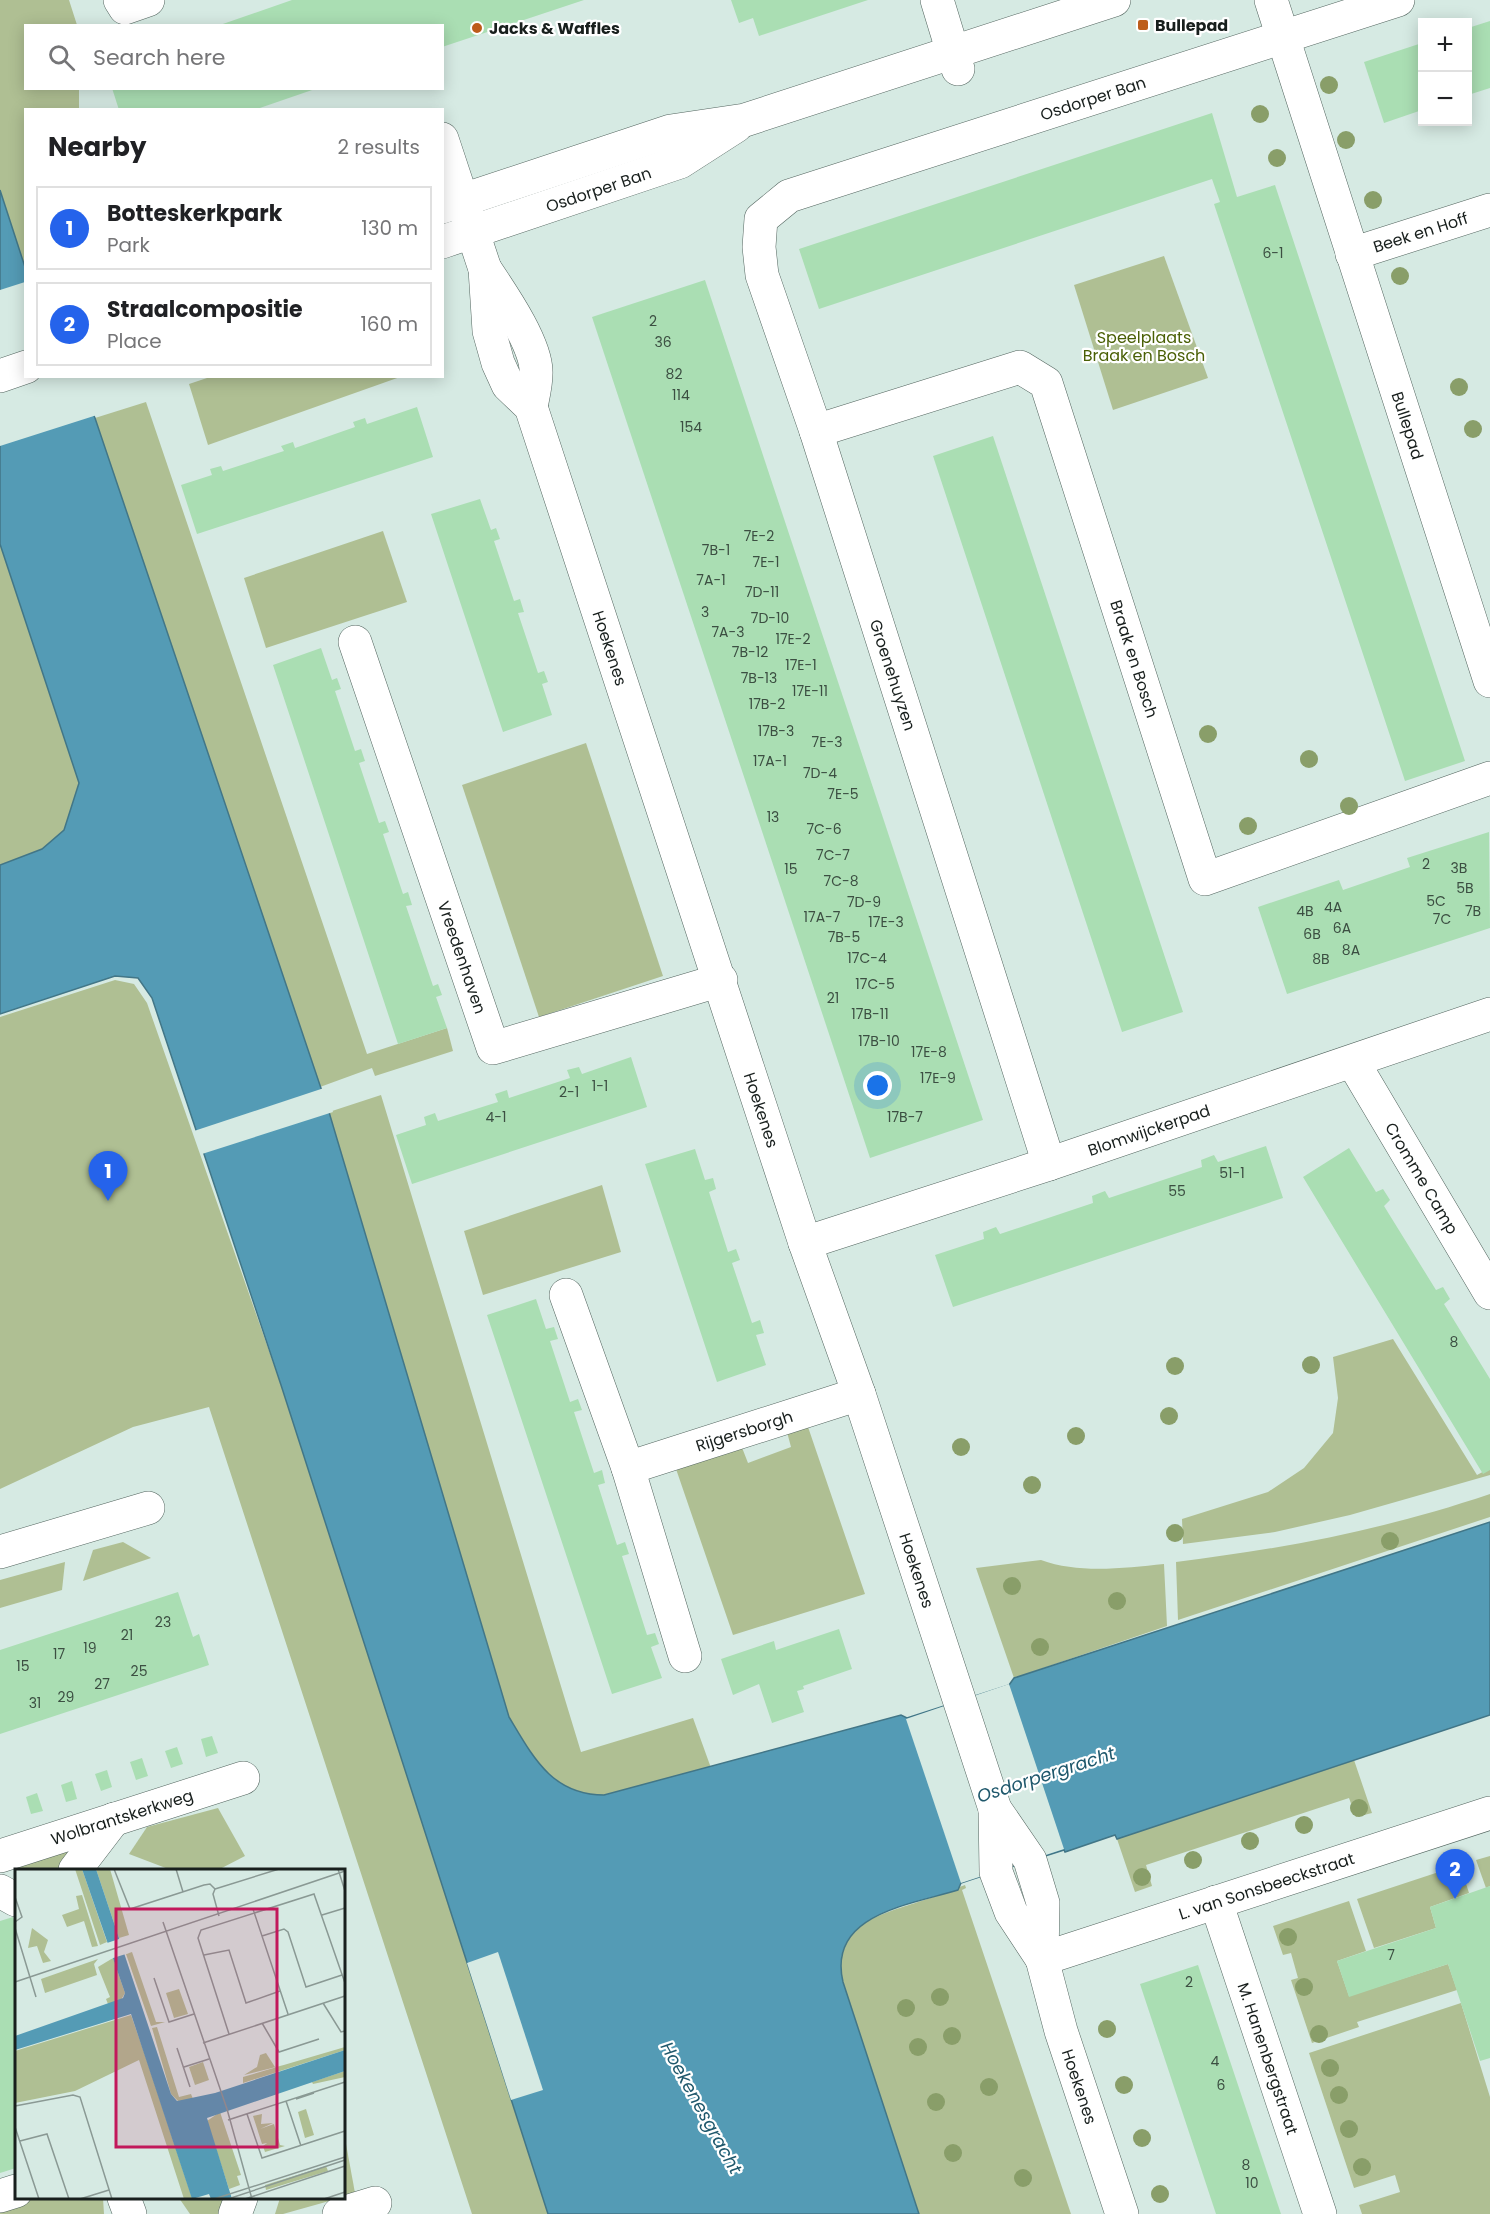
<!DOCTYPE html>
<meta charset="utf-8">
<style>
:root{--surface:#fff;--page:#f6f6f6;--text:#202124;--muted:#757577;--line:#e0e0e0;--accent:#2563eb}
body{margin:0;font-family:Poppins,sans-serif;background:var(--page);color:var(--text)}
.controls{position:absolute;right:18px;top:18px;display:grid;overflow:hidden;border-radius:0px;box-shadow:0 3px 15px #0003}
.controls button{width:54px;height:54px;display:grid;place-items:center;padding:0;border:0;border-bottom:2px solid var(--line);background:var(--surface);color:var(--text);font:30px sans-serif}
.you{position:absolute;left:878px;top:1086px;width:21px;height:21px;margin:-15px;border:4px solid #fff;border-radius:50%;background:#1a73e8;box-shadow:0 0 0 9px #1a73e833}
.badge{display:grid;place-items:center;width:39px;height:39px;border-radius:50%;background:var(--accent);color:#fff;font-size:20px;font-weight:700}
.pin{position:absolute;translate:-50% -50px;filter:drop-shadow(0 2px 3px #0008)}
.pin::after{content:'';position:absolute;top:32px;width:21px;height:18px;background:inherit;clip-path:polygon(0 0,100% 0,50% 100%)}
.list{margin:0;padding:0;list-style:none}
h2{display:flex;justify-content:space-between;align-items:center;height:78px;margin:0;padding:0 24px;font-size:26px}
h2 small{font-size:20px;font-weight:400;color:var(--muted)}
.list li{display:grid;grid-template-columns:39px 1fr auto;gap:18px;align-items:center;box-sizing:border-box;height:84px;margin:0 12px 12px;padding:0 12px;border:2px solid var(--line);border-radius:0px}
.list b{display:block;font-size:22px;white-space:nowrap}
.list p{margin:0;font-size:20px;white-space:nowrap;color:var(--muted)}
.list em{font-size:20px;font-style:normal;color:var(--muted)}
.icon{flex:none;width:33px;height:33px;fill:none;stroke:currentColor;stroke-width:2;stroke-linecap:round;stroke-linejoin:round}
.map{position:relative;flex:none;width:1490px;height:2214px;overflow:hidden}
.search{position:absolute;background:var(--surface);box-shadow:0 3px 15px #0003;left:24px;top:24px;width:420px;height:66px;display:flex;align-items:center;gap:15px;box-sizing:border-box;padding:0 21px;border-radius:0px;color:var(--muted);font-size:22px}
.panel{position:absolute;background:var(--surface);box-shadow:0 3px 15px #0003;left:24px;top:108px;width:420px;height:270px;border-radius:0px}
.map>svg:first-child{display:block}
</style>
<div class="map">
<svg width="1490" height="2214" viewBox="0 0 1490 2214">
<rect width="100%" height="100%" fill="#d6eae3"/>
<g fill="#afbf93">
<polygon points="0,0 69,0 77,25 26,26 26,88 79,89 79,109 26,110 25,267 0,190"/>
<polygon points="1164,256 1208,378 1113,410 1074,285"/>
<polygon points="213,376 400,376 400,377 208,445 189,384"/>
<polygon points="146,402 367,1054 447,1028 453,1051 375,1076 372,1068 320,1087 95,418"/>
<polygon points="383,531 407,602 266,648 244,578"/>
<polygon points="0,544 79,783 64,830 42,849 0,865"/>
<polygon points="586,743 663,976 539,1017 462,785"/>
<polygon points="115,980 134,984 147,1003 281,1385 548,2214 472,2214 209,1407 133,1427 0,1489 0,1017"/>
<polygon points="381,1095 581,1752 693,1718 711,1768 604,1795 585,1795 567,1788 539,1766 509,1717 329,1112"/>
<polygon points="602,1185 621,1252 483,1295 464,1231"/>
<polygon points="1393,1339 1477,1475 1490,1468 1490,1475 1350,1515 1275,1532 1183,1544 1182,1519 1268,1492 1304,1468 1333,1433 1338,1398 1333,1357"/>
<polygon points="807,1424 865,1594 733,1635 675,1466 741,1445 748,1463 791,1447 787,1432"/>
<path d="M1490,1494V1517L1178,1620L1176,1562C1288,1548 1383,1530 1490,1494Z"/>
<polygon points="123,1542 151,1558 83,1581 93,1550"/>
<path d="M1041,1560C1079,1574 1124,1568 1164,1564L1167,1626L1014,1678L976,1568Z"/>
<polygon points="65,1562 62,1590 0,1608 0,1580"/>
<polygon points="1354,1760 1372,1813 1356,1817 1349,1798 1146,1865 1152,1886 1135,1892 1117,1839"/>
<polygon points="218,1808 245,1856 218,1870 171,1870 129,1854 147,1827"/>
<polygon points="81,1847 59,1870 24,1870 15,1865"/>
<polygon points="1490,1856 1490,1886 1486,1888 1476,1860"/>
<polygon points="1460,1865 1469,1893 1430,1907 1436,1928 1374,1948 1357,1899"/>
<path d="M965,1885L966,1888L962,1890L1071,2214H919L843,1982C830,1926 876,1916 918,1902C935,1897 951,1890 965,1885Z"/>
<polygon points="1349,1901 1366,1951 1337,1961 1349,1996 1448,1964 1457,1990 1357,2022 1359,2027 1312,2043 1291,1980 1298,1978 1291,1953 1283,1955 1273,1926"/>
<polygon points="1461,2003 1490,2097 1490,2214 1362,2214 1359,2205 1400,2192 1395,2175 1354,2188 1309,2053"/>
<polygon points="344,2133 355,2193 344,2196"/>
<polygon points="35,2198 103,2198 104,2214 0,2214 0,2207"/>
<polygon points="179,2198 225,2198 221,2214 190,2214"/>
<polygon points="280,2198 340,2198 283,2214 275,2214"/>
</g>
<path fill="#549bb5" stroke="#427687" stroke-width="1.5" d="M0,190L25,267L26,376L76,377L95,418L329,1112L509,1717C533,1757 552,1795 604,1795L901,1715L907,1718L1009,1685L1014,1678L1490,1522V1715L1117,1839L1115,1835L1065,1852L1064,1850L973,1879L961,1883L958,1890C910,1905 827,1914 843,1982L919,2214H548L281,1385L152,998L138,978L115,976L0,1014V865L42,849L64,830L79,783L0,544Z"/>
<g fill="#d6eae3">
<polygon points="25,282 26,376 79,376 97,415 0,446 0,290"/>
<polygon points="324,1088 333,1112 202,1154 194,1131"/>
<polygon points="1009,1684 1064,1849 961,1883 906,1719"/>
<polygon points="498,1952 543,2090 511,2100 467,1963"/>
</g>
<g fill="#aadeb3">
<polygon points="292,0 584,0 442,47 442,26 217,26"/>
<polygon points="731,0 868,0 759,36 753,18 739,23"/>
<polygon points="1490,21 1490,88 1468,95 1468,28"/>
<polygon points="1422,43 1422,110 1384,123 1364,62"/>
<polygon points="112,88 315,88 315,89 254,110 119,110"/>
<polygon points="1212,113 1237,197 1275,185 1465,761 1405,781 1214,204 1220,202 1212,179 819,309 799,249"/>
<polygon points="705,280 983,1120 870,1158 592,317"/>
<polygon points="417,407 433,457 197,534 181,485 212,475 210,469 221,466 223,471 284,451 281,446 293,442 295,448 355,427 353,422 365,418 367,424"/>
<polygon points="993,436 1183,1012 1122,1032 933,456"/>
<polygon points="480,499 491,530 496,528 500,539 494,541 514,601 520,599 524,612 518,613 538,673 544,671 548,682 542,684 552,715 503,732 431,514"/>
<polygon points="321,648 332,680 337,678 341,689 335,691 355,751 361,749 365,761 359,763 379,823 385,821 389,832 383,834 403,894 408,892 412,905 406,906 433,986 438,984 442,995 436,997 447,1028 398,1044 273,665"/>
<polygon points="1489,832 1490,928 1287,994 1258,907 1339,880 1343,890 1410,867 1407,858"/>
<polygon points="631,1057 647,1107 412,1184 396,1135 426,1125 424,1117 435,1113 438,1121 498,1102 495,1094 507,1090 509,1098 570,1078 567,1070 579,1067 582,1074"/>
<polygon points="1266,1146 1283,1198 953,1307 935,1255 984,1239 983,1232 996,1227 1000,1234 1093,1203 1092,1196 1105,1191 1109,1198 1202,1167 1201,1160 1214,1155 1218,1162"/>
<polygon points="1349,1148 1376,1192 1383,1189 1390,1200 1384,1206 1436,1290 1443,1287 1450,1299 1444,1304 1490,1379 1490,1470 1483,1474 1303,1177"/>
<polygon points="695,1149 705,1180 713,1178 716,1189 709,1192 728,1252 736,1249 740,1260 732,1263 752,1323 760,1320 764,1333 756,1335 766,1365 717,1382 645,1164"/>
<polygon points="536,1299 546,1329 554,1327 558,1339 550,1341 570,1402 578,1399 582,1410 574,1412 594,1473 602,1470 605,1483 598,1485 617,1545 625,1542 629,1554 622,1556 647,1635 655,1633 659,1644 651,1647 662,1678 612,1694 487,1315"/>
<polygon points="178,1592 193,1637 199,1634 209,1665 0,1734 0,1650"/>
<polygon points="839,1629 852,1669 803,1686 804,1689 797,1691 804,1712 772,1723 759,1684 733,1695 721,1659 774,1641 776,1650"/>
<polygon points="212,1736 218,1753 206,1757 201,1739"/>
<polygon points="177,1747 183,1764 171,1768 165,1751"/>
<polygon points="142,1758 148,1776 136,1780 130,1762"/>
<polygon points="107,1770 112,1787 101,1791 95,1774"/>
<polygon points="72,1781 77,1799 66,1802 61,1785"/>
<polygon points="37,1793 43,1811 31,1814 26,1797"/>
<polygon points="1490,1886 1490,2058 1480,2061 1448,1964 1349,1997 1337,1961 1436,1928 1430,1907"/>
<polygon points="13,1917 16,1928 16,2168 0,2173 0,1921"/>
<polygon points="1198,1965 1281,2214 1216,2214 1140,1984"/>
</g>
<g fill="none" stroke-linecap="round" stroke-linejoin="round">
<defs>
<g id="minor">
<polyline points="120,0 125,8 148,0"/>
<polyline points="937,0 958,69"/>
<path id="s1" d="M1271,0L1490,681"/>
<path id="s2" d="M442,139L485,269L489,331L498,363L508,385L531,407L805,1243L859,1394L995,1809L1030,1860L1043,1903L1042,1959L1061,2031L1122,2214"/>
<polyline points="442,207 671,131 745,120 1114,0"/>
<path id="s3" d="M442,242L680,162L736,126"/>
<path id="s4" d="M1352,254L1490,210"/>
<path d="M485,269C501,293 538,346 536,374C536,385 533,396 531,407"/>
<polyline points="0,376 26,367"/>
<path id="s5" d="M816,431L1020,367L1046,383L1205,879L1490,778"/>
<path id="s6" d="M355,642L493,1048L721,980"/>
<path id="s7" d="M1353,1062L1490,1293"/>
<path id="s8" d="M1049,1164L816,431L762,275L759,247L761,219L789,196L1398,0"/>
<path id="s9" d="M805,1243L1049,1164L1490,1014"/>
<polyline points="566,1295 628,1468 685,1656"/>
<path id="s10" d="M628,1468L859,1394"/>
<polyline points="0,1552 148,1508"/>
<polyline points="995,1809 996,1872 1011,1912 1042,1959"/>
<path id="s11" d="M0,1856L243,1778"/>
<polyline points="75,1870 114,1819"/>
<polyline points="0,1891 16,1900"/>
<path id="s12" d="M1216,1902L1320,2214"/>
<path id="s13" d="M1042,1959L1490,1813"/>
<polyline points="0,2196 16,2191"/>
<polyline points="124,2198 130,2214"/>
<polyline points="235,2214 241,2198"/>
<polyline points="339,2214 375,2203"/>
</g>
</defs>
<use href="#minor" stroke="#53655f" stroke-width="34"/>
<use href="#minor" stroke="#fff" stroke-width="33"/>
</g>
<g fill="#899e69">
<circle cx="1329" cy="85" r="9"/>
<circle cx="1260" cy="114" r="9"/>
<circle cx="1346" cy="140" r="9"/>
<circle cx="1277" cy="158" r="9"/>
<circle cx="1373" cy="200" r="9"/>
<circle cx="1400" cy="276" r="9"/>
<circle cx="1459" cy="387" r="9"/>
<circle cx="1473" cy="429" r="9"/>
<circle cx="1208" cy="734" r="9"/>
<circle cx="1309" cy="759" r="9"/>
<circle cx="1349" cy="806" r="9"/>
<circle cx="1248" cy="826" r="9"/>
<circle cx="1311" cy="1365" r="9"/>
<circle cx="1175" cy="1366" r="9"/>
<circle cx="1169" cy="1416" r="9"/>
<circle cx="1076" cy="1436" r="9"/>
<circle cx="961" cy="1447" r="9"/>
<circle cx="1032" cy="1485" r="9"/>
<circle cx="1175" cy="1533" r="9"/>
<circle cx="1390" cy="1541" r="9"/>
<circle cx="1012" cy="1586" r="9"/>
<circle cx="1117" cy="1601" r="9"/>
<circle cx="1040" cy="1647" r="9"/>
<circle cx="1359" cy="1808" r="9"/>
<circle cx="1304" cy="1825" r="9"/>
<circle cx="1250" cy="1841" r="9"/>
<circle cx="1193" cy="1860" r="9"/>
<circle cx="1142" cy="1877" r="9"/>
<circle cx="1288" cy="1937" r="9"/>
<circle cx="1304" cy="1987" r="9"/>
<circle cx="940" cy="1997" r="9"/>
<circle cx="906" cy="2008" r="9"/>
<circle cx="1107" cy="2029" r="9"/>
<circle cx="1319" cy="2034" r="9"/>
<circle cx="952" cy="2036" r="9"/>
<circle cx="918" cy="2047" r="9"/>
<circle cx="1330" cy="2068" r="9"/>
<circle cx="1124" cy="2085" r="9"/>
<circle cx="989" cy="2087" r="9"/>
<circle cx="1339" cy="2095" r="9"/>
<circle cx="936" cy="2102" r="9"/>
<circle cx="1349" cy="2129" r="9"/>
<circle cx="1142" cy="2138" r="9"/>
<circle cx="953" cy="2153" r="9"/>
<circle cx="1362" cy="2167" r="9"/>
<circle cx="1023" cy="2178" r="9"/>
<circle cx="1160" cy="2194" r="9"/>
</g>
<g fill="#bd5c1a" stroke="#fff" stroke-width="2">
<rect x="1137" y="19" width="12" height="12" rx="3"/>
<circle cx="477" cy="28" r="6"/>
</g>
<g text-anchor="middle" stroke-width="4.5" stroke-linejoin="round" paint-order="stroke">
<g font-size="14" fill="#3c4f42">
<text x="1273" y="258">6-1</text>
<text x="653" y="326">2</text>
<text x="663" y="347">36</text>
<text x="674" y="379">82</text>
<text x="681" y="400">114</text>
<text x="691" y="432">154</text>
<text x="759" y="541">7E-2</text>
<text x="716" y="555">7B-1</text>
<text x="766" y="567">7E-1</text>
<text x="711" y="585">7A-1</text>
<text x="762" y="597">7D-11</text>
<text x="705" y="617">3</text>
<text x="770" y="623">7D-10</text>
<text x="728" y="637">7A-3</text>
<text x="793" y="644">17E-2</text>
<text x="750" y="657">7B-12</text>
<text x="801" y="670">17E-1</text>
<text x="759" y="683">7B-13</text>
<text x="810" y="696">17E-11</text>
<text x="767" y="709">17B-2</text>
<text x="776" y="736">17B-3</text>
<text x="827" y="747">7E-3</text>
<text x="770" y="766">17A-1</text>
<text x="820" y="778">7D-4</text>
<text x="843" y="799">7E-5</text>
<text x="773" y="822">13</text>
<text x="824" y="834">7C-6</text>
<text x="833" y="860">7C-7</text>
<text x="1426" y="869">2</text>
<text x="1459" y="873">3B</text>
<text x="791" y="874">15</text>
<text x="841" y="886">7C-8</text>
<text x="1465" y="893">5B</text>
<text x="1436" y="906">5C</text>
<text x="864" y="907">7D-9</text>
<text x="1333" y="912">4A</text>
<text x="1305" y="916">4B</text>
<text x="1473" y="916">7B</text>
<text x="822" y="922">17A-7</text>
<text x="1442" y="924">7C</text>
<text x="886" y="927">17E-3</text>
<text x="1342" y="933">6A</text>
<text x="1312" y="939">6B</text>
<text x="844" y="942">7B-5</text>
<text x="1351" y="955">8A</text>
<text x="867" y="963">17C-4</text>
<text x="1321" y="964">8B</text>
<text x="875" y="989">17C-5</text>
<text x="833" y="1003">21</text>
<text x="870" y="1019">17B-11</text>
<text x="879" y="1046">17B-10</text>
<text x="929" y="1057">17E-8</text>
<text x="938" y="1083">17E-9</text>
<text x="600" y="1091">1-1</text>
<text x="569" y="1097">2-1</text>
<text x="496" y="1122">4-1</text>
<text x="905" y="1122">17B-7</text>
<text x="1232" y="1178">51-1</text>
<text x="1177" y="1196">55</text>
<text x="1454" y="1347">8</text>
<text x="163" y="1627">23</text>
<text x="127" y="1640">21</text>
<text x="90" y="1653">19</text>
<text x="59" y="1659">17</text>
<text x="23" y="1671">15</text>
<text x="139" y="1676">25</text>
<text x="102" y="1689">27</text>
<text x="66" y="1702">29</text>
<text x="35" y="1708">31</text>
<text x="1391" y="1960">7</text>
<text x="1189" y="1987">2</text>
<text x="1215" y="2066">4</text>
<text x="1221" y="2090">6</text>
<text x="1246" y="2170">8</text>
<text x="1252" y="2188">10</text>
</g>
<g font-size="16" font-weight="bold" fill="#181f1d" stroke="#fff" text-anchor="start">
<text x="1155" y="31">Bullepad</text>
<text x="489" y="34">Jacks &amp; Waffles</text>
</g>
<g font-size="16" fill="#181f1d" stroke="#fff">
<text dy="6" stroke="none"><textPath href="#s8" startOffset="1346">Osdorper Ban</textPath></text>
<text dy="6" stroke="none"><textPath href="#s3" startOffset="165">Osdorper Ban</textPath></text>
<text dy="6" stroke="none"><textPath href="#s4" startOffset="72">Beek en Hoff</textPath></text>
<text dy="6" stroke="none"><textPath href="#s1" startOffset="447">Bullepad</textPath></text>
<text dy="6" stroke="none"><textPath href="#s2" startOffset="542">Hoekenes</textPath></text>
<text dy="6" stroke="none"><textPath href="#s5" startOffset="534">Braak en Bosch</textPath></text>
<text transform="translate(893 675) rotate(72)" y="6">Groenehuyzen</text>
<text dy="6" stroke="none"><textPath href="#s6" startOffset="333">Vreedenhaven</textPath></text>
<text dy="6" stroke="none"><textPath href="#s2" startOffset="1028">Hoekenes</textPath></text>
<text dy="6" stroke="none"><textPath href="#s9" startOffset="362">Blomwijckerpad</textPath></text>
<text dy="6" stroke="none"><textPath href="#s7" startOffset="135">Cromme Camp</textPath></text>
<text dy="6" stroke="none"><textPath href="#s10" startOffset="122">Rijgersborgh</textPath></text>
<text dy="6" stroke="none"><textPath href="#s2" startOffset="1514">Hoekenes</textPath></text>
<text dy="6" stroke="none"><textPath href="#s11" startOffset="128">Wolbrantskerkweg</textPath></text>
<text dy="6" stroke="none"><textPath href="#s13" startOffset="236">L. van Sonsbeeckstraat</textPath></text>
<text dy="6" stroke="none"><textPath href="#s12" startOffset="165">M. Hanenbergstraat</textPath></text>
<text dy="6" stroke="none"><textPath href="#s2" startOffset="2061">Hoekenes</textPath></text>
</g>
<g font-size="16" fill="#4a6006" stroke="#fff">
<text x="1144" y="343">Speelplaats<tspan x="1144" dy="18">Braak en Bosch</tspan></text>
</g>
<g font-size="18" font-style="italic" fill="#1f586c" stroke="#fff">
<text transform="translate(1046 1775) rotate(-18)" y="6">Osdorpergracht</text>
<text transform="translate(701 2108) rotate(61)" y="6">Hoekenesgracht</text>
</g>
</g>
<g transform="translate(15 1869)">
<rect width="330" height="330" fill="#d6eae3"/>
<path d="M60,0H67L92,73L85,76ZM81,0H95L114,66L104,69ZM67,26L83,77L77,78L69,52L52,58L47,46L64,40L61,27ZM17,59L33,71L29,83L36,92L28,94L22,77L13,79ZM117,83L141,153H150L136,157L111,85ZM98,89L110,124L106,131L93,135L91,130L95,128L83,98ZM83,90L79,95L82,106L30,124L26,110ZM164,120L173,145L159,149L151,124ZM116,146L131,189L177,329L169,330L124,191L60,222L0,234V182ZM142,158L164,228L176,225L178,230L164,233L156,225L137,159ZM330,178V181L228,214V208ZM251,184L260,198L269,196L229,206L242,198L245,186ZM188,193L194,211L180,216L174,198ZM330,202V208L298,215L297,213ZM291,240L299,266L290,269L283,243ZM205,243L226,306L222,307L225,316L214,320L192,252ZM247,245L246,255L258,254L245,260L259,255L265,276L270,277L250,283L248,277L252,274L247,275L238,247ZM311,297L313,302L251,321L250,316Z" fill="#afbf93"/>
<path d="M67,0H81L156,225L162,232L200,224L330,181V202L192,249L217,330H196L194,325L177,330L116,145L0,181V167L108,129L110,124Z" fill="#549bb5"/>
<path d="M107,69L114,84L95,90L89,75Z" fill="#d6eae3"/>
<path fill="none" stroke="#8a9994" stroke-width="1.5" d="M99,0L115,40L189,16L195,15L200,20M161,0L168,23M323,0L330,22M200,20L264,0M200,20L198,25L204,47M0,28L7,48L0,53M238,40L273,145M307,46L330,39M148,53L212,240L237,330M0,59L21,128M247,67L269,60L273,63L291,118L327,106M189,86L214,81L231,134L265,122M139,109L154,153L179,145M0,113L330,2M308,134L326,163L330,162M247,154L264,183L304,170M214,165L183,69L186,61L299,25L330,114M188,174L330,127M162,179L175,218M169,198L194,190M281,230L299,224M271,232L286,277M0,237L58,226L65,228L97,330M232,245L247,289L330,262M213,251L330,213M0,258L24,330M5,272L32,265L54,330M65,330L94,321M199,330L330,288M213,330L330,291M230,330L330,297M309,330L330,323"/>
<path fill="#c2185b" fill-opacity="0.15" stroke="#c2185b" stroke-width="3" d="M101,40H262V278H101Z"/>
<rect width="330" height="330" fill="none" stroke="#181f1d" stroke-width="3"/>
</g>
</svg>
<div class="controls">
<button>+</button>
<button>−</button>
</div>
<div class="you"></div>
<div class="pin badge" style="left:108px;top:1201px">1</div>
<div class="pin badge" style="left:1455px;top:1899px">2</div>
<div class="search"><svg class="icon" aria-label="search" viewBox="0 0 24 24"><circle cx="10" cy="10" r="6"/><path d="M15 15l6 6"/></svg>Search here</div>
<section class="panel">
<h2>Nearby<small>2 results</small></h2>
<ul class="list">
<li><span class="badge">1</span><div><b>Botteskerkpark</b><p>Park</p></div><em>130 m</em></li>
<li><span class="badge">2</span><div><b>Straalcompositie</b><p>Place</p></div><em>160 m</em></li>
</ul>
</section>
</div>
